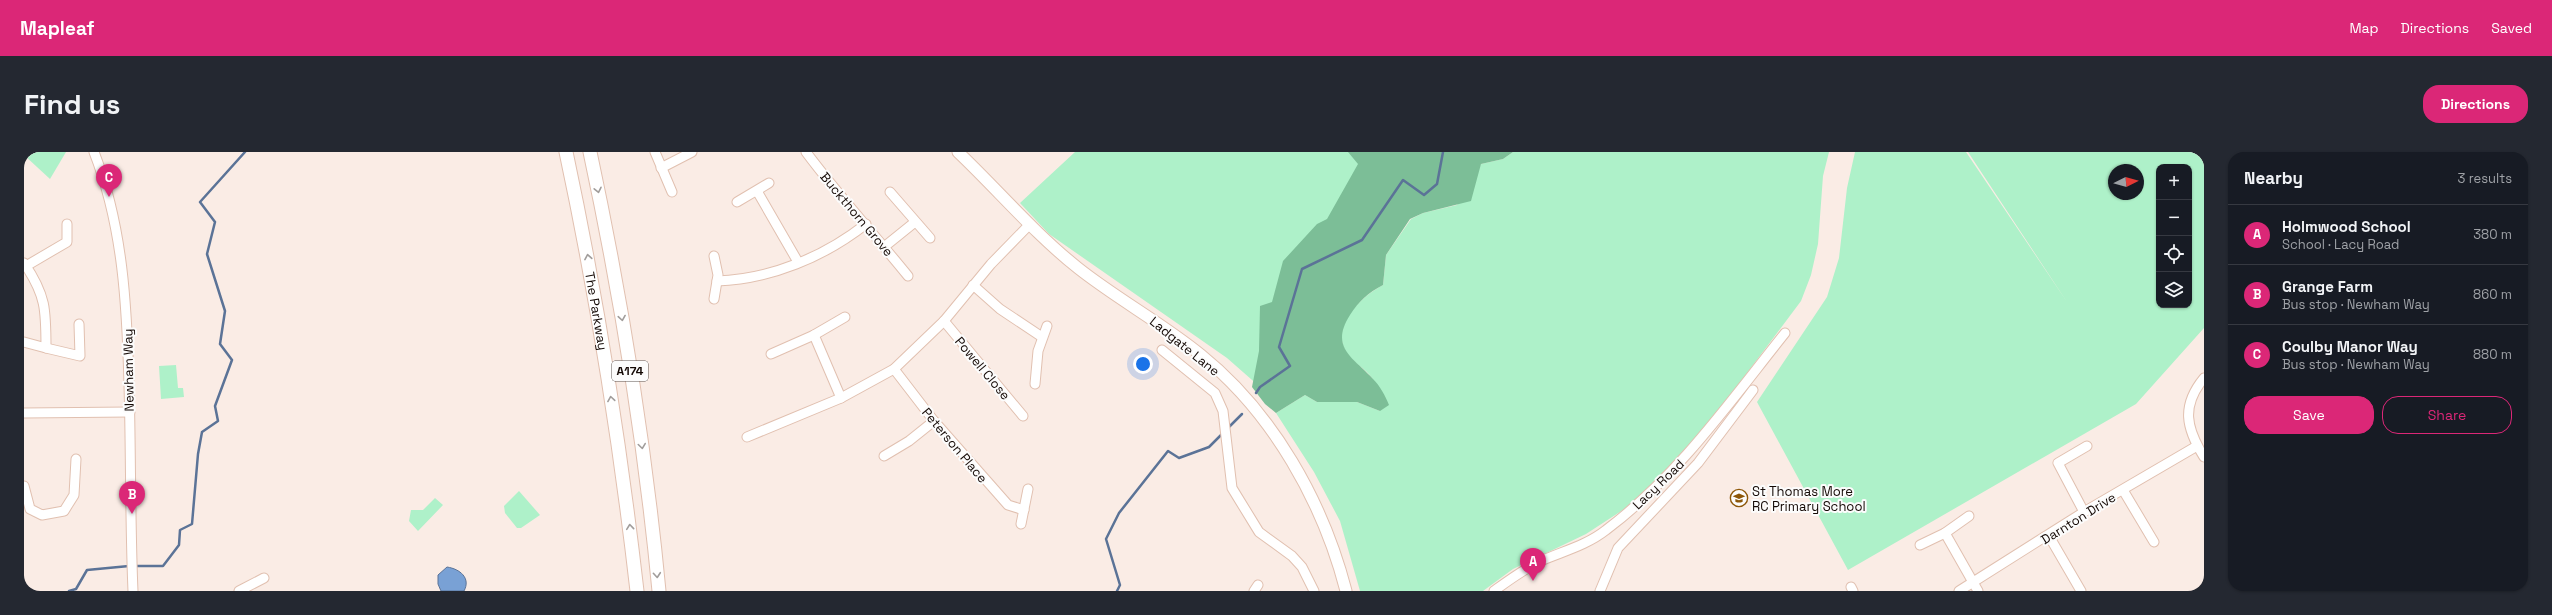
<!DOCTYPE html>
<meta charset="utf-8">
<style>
:root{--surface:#171b24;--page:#242831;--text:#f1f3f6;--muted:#9ea1a6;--line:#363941;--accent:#db2777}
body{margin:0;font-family:"Space Grotesk",sans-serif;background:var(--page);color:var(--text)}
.controls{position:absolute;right:12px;top:12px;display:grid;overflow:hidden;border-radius:8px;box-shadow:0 1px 3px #0004}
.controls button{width:36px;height:36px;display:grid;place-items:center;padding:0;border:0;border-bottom:1px solid var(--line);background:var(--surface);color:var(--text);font:20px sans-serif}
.compass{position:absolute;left:2084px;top:12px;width:36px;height:36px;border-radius:50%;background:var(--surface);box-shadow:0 1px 3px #0004;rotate:85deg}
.you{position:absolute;left:1119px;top:212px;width:14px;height:14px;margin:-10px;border:3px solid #fff;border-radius:50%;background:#1a73e8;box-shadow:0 0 0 6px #1a73e833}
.badge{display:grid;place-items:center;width:26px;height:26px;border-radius:50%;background:var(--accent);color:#fff;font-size:13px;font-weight:700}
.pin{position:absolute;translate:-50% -33px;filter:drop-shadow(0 1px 2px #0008)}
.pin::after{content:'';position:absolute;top:21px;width:14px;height:12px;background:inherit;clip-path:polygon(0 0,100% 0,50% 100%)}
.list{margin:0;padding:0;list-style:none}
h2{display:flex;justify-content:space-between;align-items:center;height:52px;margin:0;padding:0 16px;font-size:17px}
h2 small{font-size:13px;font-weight:400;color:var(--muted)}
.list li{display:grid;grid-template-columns:26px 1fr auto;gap:12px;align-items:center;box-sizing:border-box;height:60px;padding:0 16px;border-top:1px solid var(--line)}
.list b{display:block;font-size:15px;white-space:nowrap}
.list p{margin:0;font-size:13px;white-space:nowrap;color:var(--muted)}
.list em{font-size:13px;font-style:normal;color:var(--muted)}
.actions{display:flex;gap:8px;padding:12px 16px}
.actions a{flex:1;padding:9px 0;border:1px solid var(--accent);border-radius:16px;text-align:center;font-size:14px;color:var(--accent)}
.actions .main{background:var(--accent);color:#fff}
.icon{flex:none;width:22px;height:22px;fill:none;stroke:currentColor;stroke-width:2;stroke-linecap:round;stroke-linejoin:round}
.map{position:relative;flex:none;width:2180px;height:439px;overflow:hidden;border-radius:16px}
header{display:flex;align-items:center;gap:24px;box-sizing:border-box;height:56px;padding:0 20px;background:var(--accent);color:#fff}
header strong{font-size:19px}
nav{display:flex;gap:22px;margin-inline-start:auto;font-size:14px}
.intro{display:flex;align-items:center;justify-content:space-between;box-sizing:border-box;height:96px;padding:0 24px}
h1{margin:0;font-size:28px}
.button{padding:10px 18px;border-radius:16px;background:var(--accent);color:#fff;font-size:14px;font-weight:700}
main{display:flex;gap:24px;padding:0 24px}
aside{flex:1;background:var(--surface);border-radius:16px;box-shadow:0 1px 3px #0004}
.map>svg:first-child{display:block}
</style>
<header>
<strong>Mapleaf</strong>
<nav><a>Map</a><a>Directions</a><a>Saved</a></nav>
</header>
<div class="intro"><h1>Find us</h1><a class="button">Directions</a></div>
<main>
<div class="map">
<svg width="2180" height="439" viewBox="0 0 2180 439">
<rect width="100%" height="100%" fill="#faece5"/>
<g fill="#aef1c9" fill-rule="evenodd">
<polygon points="0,0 42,0 26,27 0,3"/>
<polygon points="1051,0 1419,0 1236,235 1203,206 1025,82 996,51"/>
<path d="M1489,0H1805L1799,24L1794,92L1787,123L1777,149L1684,273L1651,311L1605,354L1562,382L1489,417L1459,439H1336L1316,369L1290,320L1252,261L1281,243L1293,250H1333L1356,259C1354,250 1353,233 1348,226C1341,216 1329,211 1322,200C1306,173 1338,144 1359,133L1362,103L1387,67L1399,61L1433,53L1457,12L1479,7Z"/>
<path d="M1831,0H1942L2043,150L1944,0H2180V176L2112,252L1824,418L1733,250L1803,145L1815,106L1823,36ZM2135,15H2165V153H2135ZM2090,18H2114V42H2090Z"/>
<polygon points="152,213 154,236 159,236 160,245 137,247 135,214"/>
<polygon points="495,339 516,363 497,376 493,376 481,361 480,354"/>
<polygon points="411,346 419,353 394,379 385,369 387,358 399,358"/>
</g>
<path fill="#7cbe97" d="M1324,0H1489L1479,7L1457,12L1447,49L1399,61L1386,67L1362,103L1359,133C1344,141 1335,149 1326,163C1305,196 1330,206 1349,227C1356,234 1361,243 1365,253L1356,259L1333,250H1293L1281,243L1252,261L1241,252L1228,235L1235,199L1236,154L1248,150L1259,109L1293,72L1303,67L1334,12Z"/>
<path fill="#79a1d5" stroke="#5b7397" d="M423,415C436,417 447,426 440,439H417L414,432V423Z"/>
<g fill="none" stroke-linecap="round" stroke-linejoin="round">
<g stroke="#5b7397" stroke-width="2.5">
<polyline points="1232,241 1236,235 1266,214 1255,195 1278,117 1338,88 1379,28 1400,43 1413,32 1419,0"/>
<polyline points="1204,276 1218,262"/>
<polyline points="110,414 139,414 155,393 156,378 168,372 174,302 178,280 194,269 191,254 208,208 196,192 201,159 183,102 191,70 176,50 221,0"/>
<polyline points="45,439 52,437 63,418 105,414"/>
<polyline points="1093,439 1096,433 1082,387 1095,361 1144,299 1155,306 1185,295 1199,281"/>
</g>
<defs>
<g id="minor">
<path d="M70,0C99,74 103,154 105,233C107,301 106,370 109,439"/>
<polyline points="631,0 648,40"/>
<path d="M782,0C814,43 850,82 884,124"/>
<polyline points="637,16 668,0"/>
<polyline points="733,39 774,110"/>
<polyline points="866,40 906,86"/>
<polyline points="713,50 745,31"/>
<polyline points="860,95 891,70"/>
<polyline points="690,104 694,123 690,147"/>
<path d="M0,111C22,143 22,158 22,196L0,190"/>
<polyline points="2,114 43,90 43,72"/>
<path d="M693,129C747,127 800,105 842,72"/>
<polyline points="949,133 976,157 1018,185"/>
<polyline points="920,169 999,264"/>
<polyline points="790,183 817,246"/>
<polyline points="22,196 56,204 55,172"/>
<polyline points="1138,198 1191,241 1199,259 1208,336 1235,380 1268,404 1278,415 1290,439"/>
<polyline points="747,202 790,183 821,165"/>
<polyline points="870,217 910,269 984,353 1000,358"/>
<path d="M2180,226C2157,254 2162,276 2180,305"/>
<polyline points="1011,232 1014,199 1023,174"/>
<polyline points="0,261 106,260"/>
<polyline points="723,285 817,246 870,217 920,169 967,112 1006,72"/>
<polyline points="860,304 885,289 910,269"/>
<polyline points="0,334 6,357 18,363 40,359 50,343 52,307"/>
<polyline points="2099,338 2130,390"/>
<polyline points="2060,360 2034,311 2063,294"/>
<polyline points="997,372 1004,337"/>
<polyline points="1921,381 1954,439"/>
<polyline points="2025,384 2057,439"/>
<polyline points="1896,393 1921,381 1945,364"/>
<polyline points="1827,435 1829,439"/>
<polyline points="215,439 240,426"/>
<polyline points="1230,439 1234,433"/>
<path d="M1470,439C1485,428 1501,416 1519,408C1540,399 1563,393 1582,378C1654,324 1705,251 1761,181"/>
<polyline points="1576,439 1594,396 1674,311 1729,238"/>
<polyline points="1935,439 2060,360 2173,294"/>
</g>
<path id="major" d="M934,0C974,38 1010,81 1054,116C1093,147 1138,171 1177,203C1249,261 1299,350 1322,439"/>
<g id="highway">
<path id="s1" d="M542,0C573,145 596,291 613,439"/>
<path d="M566,0C597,145 621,292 635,439"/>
</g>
</defs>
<use href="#minor" stroke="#e1c0b0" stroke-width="11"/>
<use href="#major" stroke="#e1c0b0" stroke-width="13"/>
<use href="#highway" stroke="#e1c0b0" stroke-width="15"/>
<use href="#minor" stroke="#fff" stroke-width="9"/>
<use href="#major" stroke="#fff" stroke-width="11"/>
<use href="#highway" stroke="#fff" stroke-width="13"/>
</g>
<defs><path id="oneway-chevron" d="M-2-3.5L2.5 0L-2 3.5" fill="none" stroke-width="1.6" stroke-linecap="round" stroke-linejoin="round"/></defs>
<g stroke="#a19d9b">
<use href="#oneway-chevron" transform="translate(574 38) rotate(78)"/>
<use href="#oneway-chevron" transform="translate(564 105) rotate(-100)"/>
<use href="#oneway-chevron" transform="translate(598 166) rotate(81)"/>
<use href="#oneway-chevron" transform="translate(587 247) rotate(-99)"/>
<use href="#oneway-chevron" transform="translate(618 294) rotate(82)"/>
<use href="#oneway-chevron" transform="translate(606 375) rotate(-96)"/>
<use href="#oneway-chevron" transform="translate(633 423) rotate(85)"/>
</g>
<defs>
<symbol id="school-ring" viewBox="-11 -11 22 22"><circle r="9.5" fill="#fcfcfc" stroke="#8d5708" stroke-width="1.5"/><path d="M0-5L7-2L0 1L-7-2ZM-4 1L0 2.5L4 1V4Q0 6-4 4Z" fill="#8d5708"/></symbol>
</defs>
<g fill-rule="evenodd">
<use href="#school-ring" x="1705" y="336" width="20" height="20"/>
</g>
<g text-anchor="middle" stroke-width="4" stroke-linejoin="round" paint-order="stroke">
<rect fill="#fcfcfc" stroke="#5a524f" stroke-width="1" x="588" y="209" width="36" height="20" rx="3"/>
<g font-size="12" font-weight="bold" fill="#140905">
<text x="606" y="223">A174</text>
</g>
<g font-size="13" fill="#140905" stroke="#fcfcfc">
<text transform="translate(833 62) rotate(50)" y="5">Buckthorn Grove</text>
<text dy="5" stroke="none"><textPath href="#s1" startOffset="162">The Parkway</textPath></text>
<text transform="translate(1161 194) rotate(39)" y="5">Ladgate Lane</text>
<text transform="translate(959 216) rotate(50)" y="5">Powell Close</text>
<text transform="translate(104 218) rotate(-91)" y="5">Newham Way</text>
<text transform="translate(931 293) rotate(50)" y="5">Peterson Place</text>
<text transform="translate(1634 332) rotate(-44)" y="5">Lacy Road</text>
<text transform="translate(2054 366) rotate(-32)" y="5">Darnton Drive</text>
</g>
<g font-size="13" fill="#140905" stroke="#fcfcfc" text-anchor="start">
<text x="1728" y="344">St Thomas More<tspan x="1728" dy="15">RC Primary School</tspan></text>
</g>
</g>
</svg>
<div class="controls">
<button>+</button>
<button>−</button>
<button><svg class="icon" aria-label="locate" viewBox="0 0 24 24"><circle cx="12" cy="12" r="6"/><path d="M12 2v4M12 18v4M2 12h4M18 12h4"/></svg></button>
<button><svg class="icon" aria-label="layers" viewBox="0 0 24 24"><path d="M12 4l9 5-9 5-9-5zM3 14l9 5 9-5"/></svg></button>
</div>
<svg class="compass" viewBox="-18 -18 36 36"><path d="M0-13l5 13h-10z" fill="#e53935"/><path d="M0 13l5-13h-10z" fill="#9ea1a6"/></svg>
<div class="you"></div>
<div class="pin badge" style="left:1509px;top:429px">A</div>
<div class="pin badge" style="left:108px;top:362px">B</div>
<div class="pin badge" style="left:85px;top:45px">C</div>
</div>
<aside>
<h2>Nearby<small>3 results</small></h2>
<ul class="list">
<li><span class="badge">A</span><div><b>Holmwood School</b><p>School · Lacy Road</p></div><em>380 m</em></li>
<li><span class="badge">B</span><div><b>Grange Farm</b><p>Bus stop · Newham Way</p></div><em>860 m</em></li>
<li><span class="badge">C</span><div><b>Coulby Manor Way</b><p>Bus stop · Newham Way</p></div><em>880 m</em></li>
</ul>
<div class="actions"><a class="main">Save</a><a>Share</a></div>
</aside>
</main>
